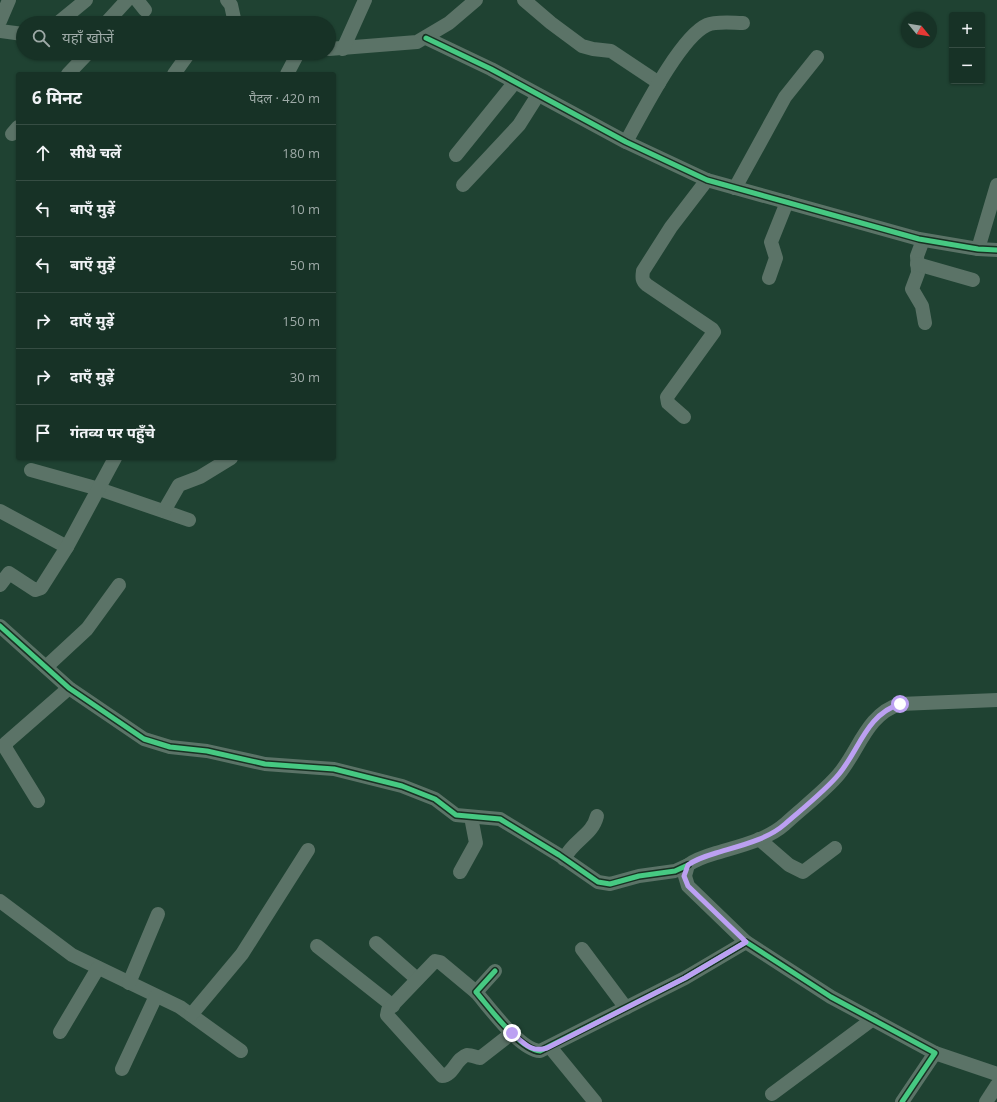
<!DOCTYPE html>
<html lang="hi">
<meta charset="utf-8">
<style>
:root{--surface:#173226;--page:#203a2e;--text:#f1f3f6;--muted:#9eaaa7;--line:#364d43}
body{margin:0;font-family:"Open Sans","Noto Sans Devanagari",sans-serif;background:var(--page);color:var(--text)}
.controls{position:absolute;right:12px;top:12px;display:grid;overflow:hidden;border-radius:4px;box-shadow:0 1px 3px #0004}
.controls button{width:36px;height:36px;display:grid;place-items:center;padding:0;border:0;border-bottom:1px solid var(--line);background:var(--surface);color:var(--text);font:20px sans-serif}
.compass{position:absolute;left:901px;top:12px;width:36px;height:36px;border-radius:50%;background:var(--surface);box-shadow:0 1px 3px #0004;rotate:120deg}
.stop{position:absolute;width:12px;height:12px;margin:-9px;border:3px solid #bca0f2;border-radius:50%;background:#fff}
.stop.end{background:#bca0f2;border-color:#fff;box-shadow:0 1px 4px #0008}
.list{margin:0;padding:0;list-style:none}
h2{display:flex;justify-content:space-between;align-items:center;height:52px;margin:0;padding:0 16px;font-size:17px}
h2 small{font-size:13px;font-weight:400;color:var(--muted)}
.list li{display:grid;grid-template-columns:26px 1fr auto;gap:12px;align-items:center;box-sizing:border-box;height:56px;padding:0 16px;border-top:1px solid var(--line)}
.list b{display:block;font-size:15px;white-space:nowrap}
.list em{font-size:13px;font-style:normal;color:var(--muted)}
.icon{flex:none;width:22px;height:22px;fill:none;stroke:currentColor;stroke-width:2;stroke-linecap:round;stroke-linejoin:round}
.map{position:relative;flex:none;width:997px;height:1102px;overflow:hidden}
.search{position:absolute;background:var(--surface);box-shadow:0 1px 3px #0004;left:16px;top:16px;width:320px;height:44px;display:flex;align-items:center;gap:10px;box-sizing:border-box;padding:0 14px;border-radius:22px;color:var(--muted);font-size:15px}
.panel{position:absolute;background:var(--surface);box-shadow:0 1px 3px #0004;left:16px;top:72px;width:320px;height:388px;border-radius:4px}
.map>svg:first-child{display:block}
</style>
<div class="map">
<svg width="997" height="1102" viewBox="0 0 997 1102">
<rect width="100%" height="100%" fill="#1f4232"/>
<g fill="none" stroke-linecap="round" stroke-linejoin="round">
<g stroke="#5b7367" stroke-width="14">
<polyline points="137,0 145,10"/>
<polyline points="227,0 231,5 235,23"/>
<polyline points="524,0 551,23 582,46 593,49 611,51 659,83"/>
<polyline points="0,21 9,0"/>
<polyline points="58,23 86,0"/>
<polyline points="106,23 127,0"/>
<polyline points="0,31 23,34"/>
<polyline points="426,38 491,69 626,142 707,180 919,239 978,249 997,250"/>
<polyline points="329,49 417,42 449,23 476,0"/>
<polyline points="343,49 365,0"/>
<polyline points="68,74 88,53"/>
<polyline points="174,74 189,53"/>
<polyline points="287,74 298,53"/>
<polyline points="12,134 18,127"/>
<path d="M626,142C641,115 680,37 707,25C716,21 733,23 743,23"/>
<polyline points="456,155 515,82"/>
<polyline points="463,185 519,125 538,95"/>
<polyline points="735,188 785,97 817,57"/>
<polyline points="923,240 917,256 918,273 912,289 922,306 925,323"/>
<polyline points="978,249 997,185"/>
<polyline points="917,264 973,280"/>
<polyline points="769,278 776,258 771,242 787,202"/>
<path d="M684,417L668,403L667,397L714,332L712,329L647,285C642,281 642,278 643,271L671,227L707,180"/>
<polyline points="31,470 99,489 189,520"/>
<polyline points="0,511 67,547"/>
<polyline points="164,511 179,485 200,477 231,458"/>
<polyline points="0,585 9,573 35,590 41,588 67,547 115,458"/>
<polyline points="0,626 69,688 144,739 170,747 207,751 265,764 334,769 402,786 435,799 456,815 500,819 559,855 598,882 610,884 639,876 675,871 688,865"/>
<polyline points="46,667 87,629 119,585"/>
<polyline points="38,801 6,749 6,743 69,688"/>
<polyline points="759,839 789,865 803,872 835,848"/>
<path d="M564,859C574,839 592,836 597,816"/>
<polyline points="460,872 476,843 471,817"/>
<polyline points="0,901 72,955 180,1007 241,1051"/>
<path d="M746,942L688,886L685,876L688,865C696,859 706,856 716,853C739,846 767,840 785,824C801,809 826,790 839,774C859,750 867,714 900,704L997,700"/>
<polyline points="376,943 417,979"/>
<polyline points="317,946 393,1006"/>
<polyline points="582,949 626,1008"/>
<path d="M495,971L476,992C489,1007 520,1050 540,1051L685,978L746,942L831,997L935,1053L902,1102"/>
<polyline points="129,983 158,914"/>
<path d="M476,992L440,962L435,961L388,1010L387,1015L442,1076C453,1076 456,1058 467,1055C471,1055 476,1057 480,1058L512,1033"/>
<polyline points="191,1015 242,954 308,850"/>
<polyline points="60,1032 98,968"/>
<polyline points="550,1047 595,1102"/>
<polyline points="935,1053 997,1074"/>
<polyline points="122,1069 156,996"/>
<polyline points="772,1094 873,1019"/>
<polyline points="986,1102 997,1085"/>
</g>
<defs>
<g id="cycleway">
<polyline points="426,38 491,69 626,142 707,180 919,239 978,249 997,250"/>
<polyline points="0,626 69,688 144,739 170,747 207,751 265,764 334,769 402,786 435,799 456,815 500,819 559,855 598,882 610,884 639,876 675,871 688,865"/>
<path d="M495,971L476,992C489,1007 520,1050 540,1051L685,978L746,942L831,997L935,1053L902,1102"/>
</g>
</defs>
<use href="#cycleway" stroke="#183123" stroke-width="8"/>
<use href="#cycleway" stroke="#46c982" stroke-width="5"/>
</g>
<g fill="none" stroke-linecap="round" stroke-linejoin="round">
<path stroke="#bca0f2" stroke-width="5" d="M512,1033C524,1043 531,1053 547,1048L685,978L746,942L688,886L684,876L688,865C696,859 706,856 716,853C739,846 767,840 785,824C801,810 826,790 839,774C859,750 867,714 900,704"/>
</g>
</svg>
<div class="controls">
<button>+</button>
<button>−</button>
</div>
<svg class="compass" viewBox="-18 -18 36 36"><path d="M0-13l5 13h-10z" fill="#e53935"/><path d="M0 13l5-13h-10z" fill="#9eaaa7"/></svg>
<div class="stop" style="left:900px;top:704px"></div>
<div class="stop end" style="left:512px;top:1033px"></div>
<div class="search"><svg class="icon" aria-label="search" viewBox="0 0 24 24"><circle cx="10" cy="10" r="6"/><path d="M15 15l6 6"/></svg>यहाँ खोजें</div>
<section class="panel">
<h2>6 मिनट<small>पैदल · 420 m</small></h2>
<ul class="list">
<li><svg class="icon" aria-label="ahead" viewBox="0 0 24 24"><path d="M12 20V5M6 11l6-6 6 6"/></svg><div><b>सीधे चलें</b></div><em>180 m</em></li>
<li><svg class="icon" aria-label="left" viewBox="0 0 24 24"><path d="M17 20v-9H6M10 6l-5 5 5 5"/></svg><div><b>बाएँ मुड़ें</b></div><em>10 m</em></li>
<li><svg class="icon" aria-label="left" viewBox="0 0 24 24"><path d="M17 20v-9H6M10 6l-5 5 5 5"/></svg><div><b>बाएँ मुड़ें</b></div><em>50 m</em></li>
<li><svg class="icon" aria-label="right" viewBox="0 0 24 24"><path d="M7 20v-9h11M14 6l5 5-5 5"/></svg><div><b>दाएँ मुड़ें</b></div><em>150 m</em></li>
<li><svg class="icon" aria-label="right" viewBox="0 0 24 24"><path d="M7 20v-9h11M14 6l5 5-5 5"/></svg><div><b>दाएँ मुड़ें</b></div><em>30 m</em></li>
<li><svg class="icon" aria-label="arrive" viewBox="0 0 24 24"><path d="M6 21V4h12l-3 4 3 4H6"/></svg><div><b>गंतव्य पर पहुँचे</b></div></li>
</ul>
</section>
</div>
